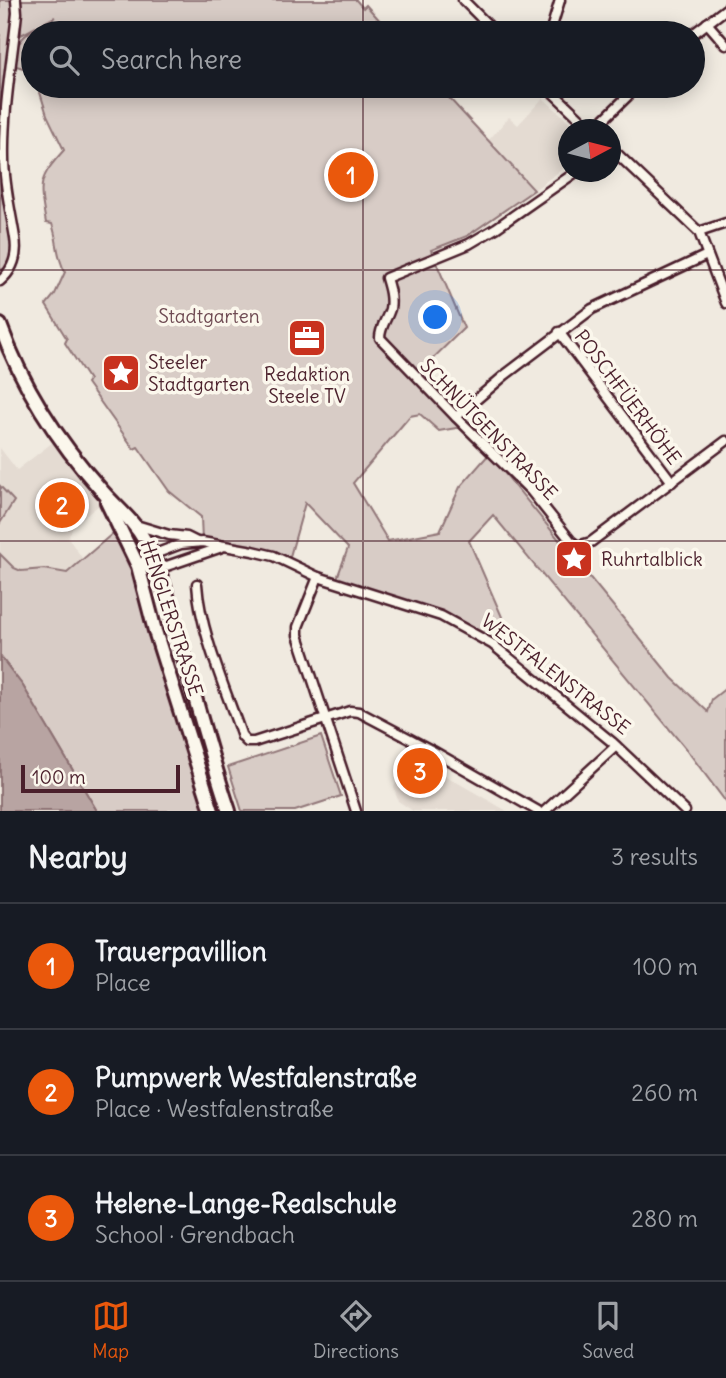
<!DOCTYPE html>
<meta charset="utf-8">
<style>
:root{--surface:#171b24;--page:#20242c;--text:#f1f3f6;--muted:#9ea1a6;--line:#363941;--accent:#ea580c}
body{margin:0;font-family:Delius,sans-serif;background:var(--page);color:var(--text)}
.compass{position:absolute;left:558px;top:119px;width:63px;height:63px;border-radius:50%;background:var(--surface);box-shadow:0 4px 18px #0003;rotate:83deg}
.scale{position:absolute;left:21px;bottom:18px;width:159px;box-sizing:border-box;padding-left:7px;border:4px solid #4a1f2b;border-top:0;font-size:19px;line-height:24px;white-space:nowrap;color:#4a1f2b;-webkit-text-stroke:5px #fbf7ec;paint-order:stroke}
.you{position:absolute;left:436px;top:318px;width:24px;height:24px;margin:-18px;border:5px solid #fff;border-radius:50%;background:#1a73e8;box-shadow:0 0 0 10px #1a73e833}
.badge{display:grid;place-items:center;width:46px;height:46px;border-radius:50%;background:var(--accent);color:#fff;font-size:23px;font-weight:700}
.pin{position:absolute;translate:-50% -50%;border:4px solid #fff;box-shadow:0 2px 7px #0006}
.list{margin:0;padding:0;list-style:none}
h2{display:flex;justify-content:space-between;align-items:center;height:91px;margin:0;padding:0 28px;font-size:30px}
h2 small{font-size:23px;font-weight:400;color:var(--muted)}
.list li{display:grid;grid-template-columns:46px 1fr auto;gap:21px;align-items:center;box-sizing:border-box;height:126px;padding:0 28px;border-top:2px solid var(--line)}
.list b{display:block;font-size:26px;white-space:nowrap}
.list p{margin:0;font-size:23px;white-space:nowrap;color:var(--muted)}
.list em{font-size:23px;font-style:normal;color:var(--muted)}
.icon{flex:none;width:38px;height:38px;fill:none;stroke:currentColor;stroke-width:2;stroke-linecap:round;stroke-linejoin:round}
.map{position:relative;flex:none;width:726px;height:811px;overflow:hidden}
.search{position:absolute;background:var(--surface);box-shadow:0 4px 18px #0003;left:21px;right:21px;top:21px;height:77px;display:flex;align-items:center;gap:18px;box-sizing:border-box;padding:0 24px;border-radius:38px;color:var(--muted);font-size:26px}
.sheet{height:469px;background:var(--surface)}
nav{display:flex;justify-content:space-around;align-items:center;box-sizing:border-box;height:98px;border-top:2px solid var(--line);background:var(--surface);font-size:19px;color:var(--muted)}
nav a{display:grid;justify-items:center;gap:4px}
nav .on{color:var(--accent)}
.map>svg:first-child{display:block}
</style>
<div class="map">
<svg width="726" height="811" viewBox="0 0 726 811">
<rect width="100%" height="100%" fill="#f0eae0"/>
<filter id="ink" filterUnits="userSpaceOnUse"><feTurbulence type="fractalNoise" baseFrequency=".0143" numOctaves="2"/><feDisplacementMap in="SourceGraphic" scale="14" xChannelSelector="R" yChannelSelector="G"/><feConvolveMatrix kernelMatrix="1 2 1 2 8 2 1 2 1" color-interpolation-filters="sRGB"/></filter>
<g filter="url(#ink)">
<g fill="#e4dbd2">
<polygon points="543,98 577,129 568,130 568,165 534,190 488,141 509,117 518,125"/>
<polygon points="57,439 104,501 74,525 68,538 83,559 67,573 44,569 21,571 14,568 0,554 0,523 14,501 0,486 0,448 17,470"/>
<polygon points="411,756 472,791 507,811 413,811 398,801 394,787"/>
</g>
<g fill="#d8ccc6" stroke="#917678" stroke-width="2">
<polygon points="0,0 11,0 12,10 0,162"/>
<path d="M20,0H356L363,8L366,5L391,33H33V71L13,65C16,34 30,32 55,17L21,35Z"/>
<path d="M38,86H438L534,190L467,236L431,250L464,328L416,375L462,427L439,431L420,414L410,416L353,483L388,541L440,531L460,487L489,454L672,678L708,712L712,699L726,688V802L686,749L493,515L469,541L509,633L493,643L469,627L336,581L348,548L305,503L289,560L202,541L201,517L169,491L138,447L134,449L87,383L89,380L65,343L67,339L46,305L55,294L65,272C56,256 58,240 52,224L46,223C39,184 37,180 64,150L47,115Z"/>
<polygon points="0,164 3,199 15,252 6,268 0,270"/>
<polygon points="0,486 14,501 0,523"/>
<polygon points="120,527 209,811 97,811 23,686 0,656 0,554 14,568 21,571 44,569 67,573"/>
<polygon points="321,736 341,796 295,811 242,811 228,767"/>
</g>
<polygon fill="#b8a4a2" stroke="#8c6f72" stroke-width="2" points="0,656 23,686 97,811 0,811"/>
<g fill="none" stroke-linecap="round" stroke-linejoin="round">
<defs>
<g id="street">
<polyline points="463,0 496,33"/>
<polyline points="707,23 726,45"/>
<polyline points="550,33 560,0"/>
<polyline points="693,34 726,9"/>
<polyline points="546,86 592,130"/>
<polyline points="593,130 638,86"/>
<polyline points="610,147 699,232 726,303"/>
<path d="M576,172L496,228L469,244L386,278C389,288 392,298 390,309C387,319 380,327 380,338L456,417L531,491L571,541L578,546L591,542L726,441"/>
<polyline points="699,232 726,223"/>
<path d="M0,281C13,270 18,256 15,238C11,212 4,185 4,158C3,110 12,61 17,13L16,0"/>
<polyline points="559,332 672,482"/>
<polyline points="456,417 505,375 592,309 707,255"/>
<polyline points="136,525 169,535 187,537 197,542"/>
<polyline points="138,566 152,555 181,544 202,542 253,551 274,556 318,577 441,616 492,644 612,742 685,811"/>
<polyline points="138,566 158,569 222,547"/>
<polyline points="318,577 298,627 298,635 356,811"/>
<path d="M197,584C200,632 226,690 242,737L247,742H254L350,711L359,712L433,751L538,811"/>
<polyline points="545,811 616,746"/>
</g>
<g id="secondary">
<path d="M0,325C22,386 60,444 103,492C118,509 134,521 145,541C163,573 171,611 181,647C196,702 211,757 229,811"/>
<polyline points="107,502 138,566 155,631 212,811"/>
</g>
</defs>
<use href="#street" stroke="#4a1f2b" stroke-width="13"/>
<use href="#secondary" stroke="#4a1f2b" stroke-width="18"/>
<use href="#street" stroke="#fbf7ec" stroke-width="8"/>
<use href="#secondary" stroke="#fbf7ec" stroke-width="12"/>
</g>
</g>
<path fill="none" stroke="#4a1f2b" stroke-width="2" stroke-opacity="0.55" d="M363,0V33M363,86V811M0,270H726M0,541H726"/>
<defs>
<symbol id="office-square" viewBox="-11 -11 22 22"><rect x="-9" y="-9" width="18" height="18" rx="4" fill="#c8321e" stroke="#fbf7ec"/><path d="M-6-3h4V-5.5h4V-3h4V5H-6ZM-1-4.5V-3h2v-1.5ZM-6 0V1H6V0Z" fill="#fff"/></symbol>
<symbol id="sight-square" viewBox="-11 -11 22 22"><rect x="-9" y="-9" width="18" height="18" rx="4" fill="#c8321e" stroke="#fbf7ec"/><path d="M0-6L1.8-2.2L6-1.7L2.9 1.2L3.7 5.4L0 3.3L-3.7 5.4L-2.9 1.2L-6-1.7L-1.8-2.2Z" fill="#fff"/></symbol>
</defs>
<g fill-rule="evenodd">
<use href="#office-square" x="285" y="316" width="44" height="44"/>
<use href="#sight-square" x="99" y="351" width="44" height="44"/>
<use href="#sight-square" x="552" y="537" width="44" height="44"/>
</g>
<g text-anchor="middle" stroke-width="7" stroke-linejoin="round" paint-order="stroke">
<g font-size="19" fill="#6e4a52" stroke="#fbf7ec">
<text x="209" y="323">Stadtgarten</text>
</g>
<g font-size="19" fill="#4a1f2b" stroke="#fbf7ec" text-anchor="start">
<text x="148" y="369">Steeler<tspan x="148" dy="22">Stadtgarten</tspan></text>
<text x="307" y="381" text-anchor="middle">Redaktion<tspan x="307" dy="22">Steele TV</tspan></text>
<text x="601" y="566">Ruhrtalblick</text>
</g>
<g font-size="19" fill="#4a1f2b" stroke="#fbf7ec">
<text transform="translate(628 397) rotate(53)" y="7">POSCHFÜERHÖHE</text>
<text transform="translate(489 429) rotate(46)" y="7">SCHNÜTGENSTRASSE</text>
<text transform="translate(172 618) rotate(72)" y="7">HENGLERSTRASSE</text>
<text transform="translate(556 674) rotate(38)" y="7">WESTFALENSTRASSE</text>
</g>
</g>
</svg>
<svg class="compass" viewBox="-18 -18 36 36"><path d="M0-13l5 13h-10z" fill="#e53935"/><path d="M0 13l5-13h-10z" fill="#9ea1a6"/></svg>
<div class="scale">100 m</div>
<div class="you"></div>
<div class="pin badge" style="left:351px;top:175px">1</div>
<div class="pin badge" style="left:62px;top:505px">2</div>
<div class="pin badge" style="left:420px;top:771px">3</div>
<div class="search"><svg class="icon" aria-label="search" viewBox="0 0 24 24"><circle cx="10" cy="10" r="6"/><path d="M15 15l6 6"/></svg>Search here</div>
</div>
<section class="sheet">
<h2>Nearby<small>3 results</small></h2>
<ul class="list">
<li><span class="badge">1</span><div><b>Trauerpavillion</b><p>Place</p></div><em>100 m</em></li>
<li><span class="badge">2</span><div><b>Pumpwerk Westfalenstraße</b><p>Place · Westfalenstraße</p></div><em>260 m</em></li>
<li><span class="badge">3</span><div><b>Helene-Lange-Realschule</b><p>School · Grendbach</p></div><em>280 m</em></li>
</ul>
</section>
<nav>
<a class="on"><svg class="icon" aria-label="map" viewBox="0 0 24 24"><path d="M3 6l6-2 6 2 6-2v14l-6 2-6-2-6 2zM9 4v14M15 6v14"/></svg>Map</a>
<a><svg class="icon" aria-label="directions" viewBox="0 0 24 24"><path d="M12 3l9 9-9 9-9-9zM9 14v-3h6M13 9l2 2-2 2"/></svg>Directions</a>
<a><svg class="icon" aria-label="saved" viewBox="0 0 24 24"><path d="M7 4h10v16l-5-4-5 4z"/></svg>Saved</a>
</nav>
